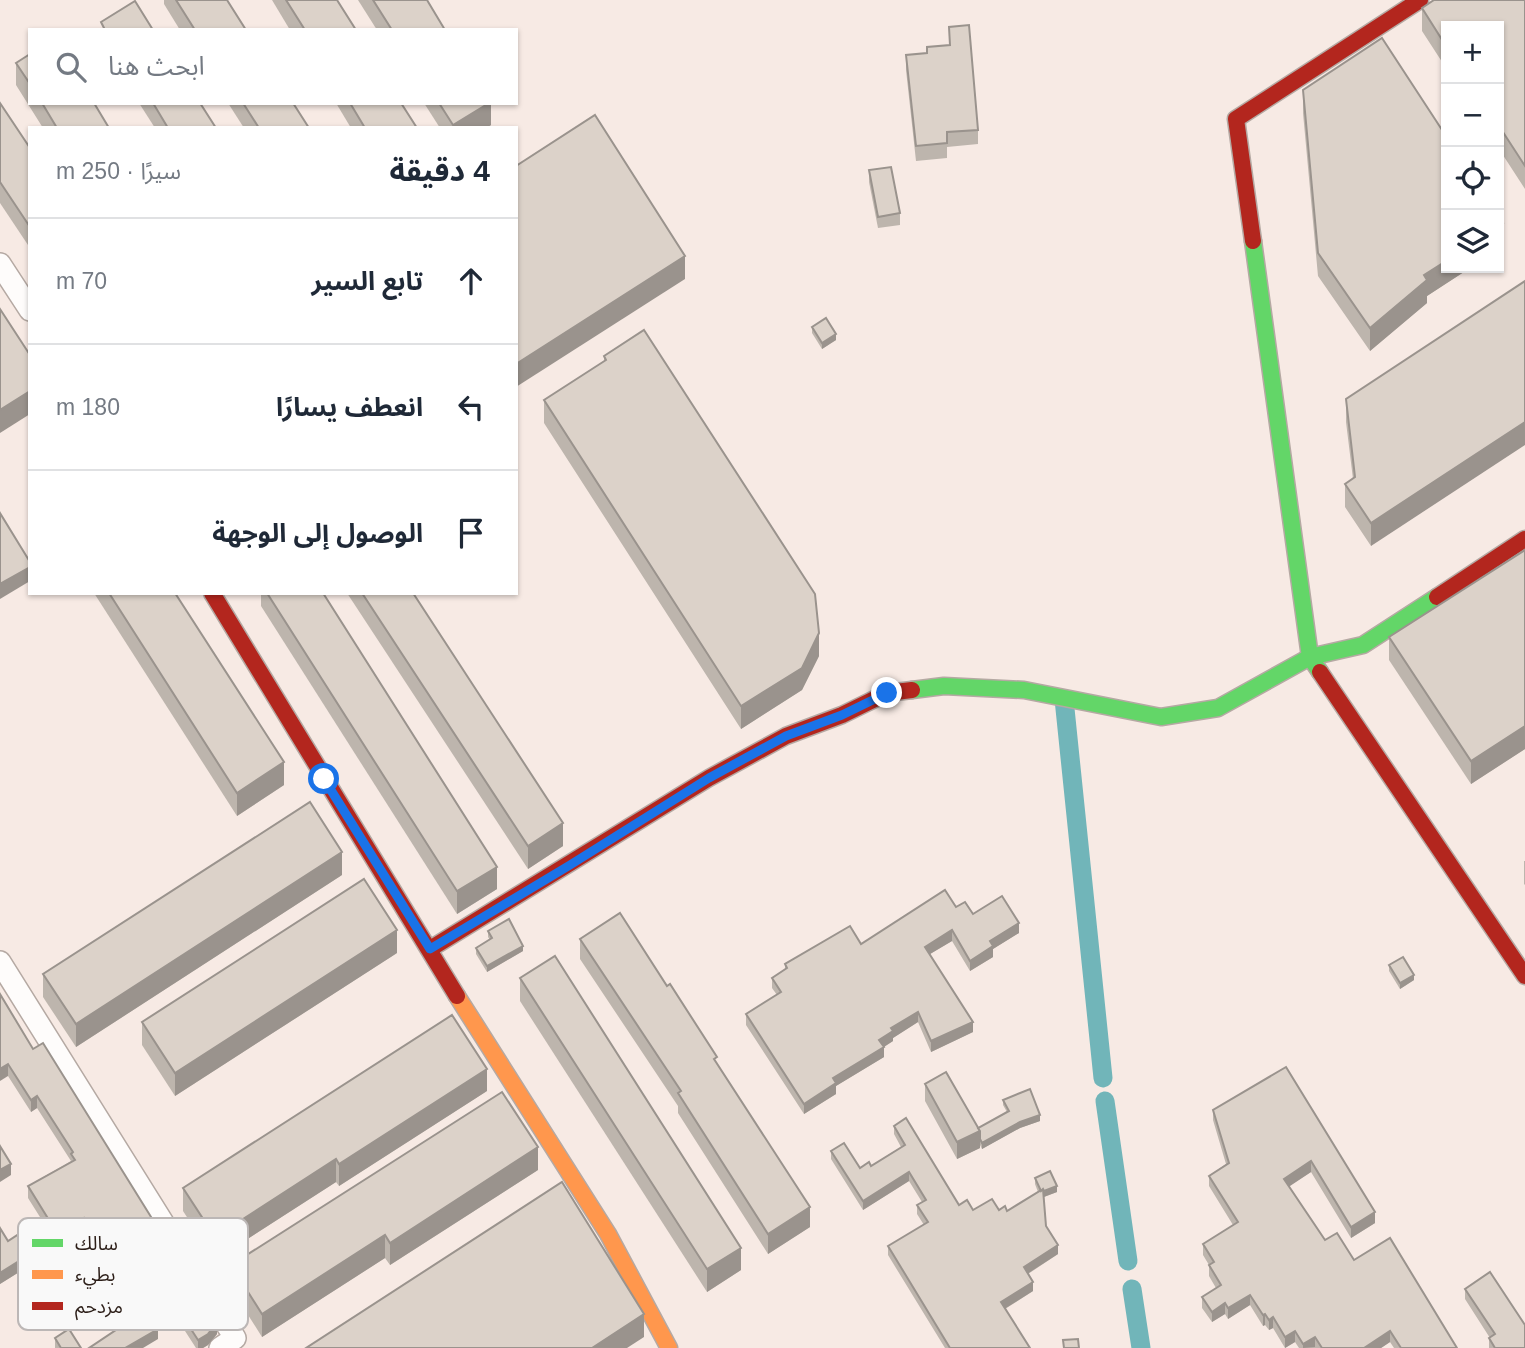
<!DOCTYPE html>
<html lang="ar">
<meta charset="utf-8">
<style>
:root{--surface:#fff;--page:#f2f2f3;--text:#1f2937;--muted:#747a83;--line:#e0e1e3}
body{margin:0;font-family:Helvetica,"Noto Sans Arabic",sans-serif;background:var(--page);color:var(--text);direction:rtl}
.controls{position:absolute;right:21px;top:21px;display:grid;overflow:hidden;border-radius:0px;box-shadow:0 2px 5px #0004}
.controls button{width:63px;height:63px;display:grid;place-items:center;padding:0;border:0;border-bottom:2px solid var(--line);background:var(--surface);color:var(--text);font:35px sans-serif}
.stop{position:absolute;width:21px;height:21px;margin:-16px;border:5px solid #1a73e8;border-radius:50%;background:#fff}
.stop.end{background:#1a73e8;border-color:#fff;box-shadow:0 2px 7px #0008}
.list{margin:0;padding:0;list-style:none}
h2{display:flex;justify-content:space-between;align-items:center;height:91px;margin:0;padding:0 28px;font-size:30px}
h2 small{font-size:23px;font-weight:400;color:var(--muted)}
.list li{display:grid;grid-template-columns:46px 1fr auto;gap:21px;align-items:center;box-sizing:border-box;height:126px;padding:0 28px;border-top:2px solid var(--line)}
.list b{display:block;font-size:26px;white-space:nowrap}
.list em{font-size:23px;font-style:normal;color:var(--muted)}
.icon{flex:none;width:38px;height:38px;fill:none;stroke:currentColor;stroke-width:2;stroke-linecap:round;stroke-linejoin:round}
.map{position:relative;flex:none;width:1525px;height:1348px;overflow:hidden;direction:ltr}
.search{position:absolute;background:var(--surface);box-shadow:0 2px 5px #0004;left:28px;top:28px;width:490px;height:77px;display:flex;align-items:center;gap:18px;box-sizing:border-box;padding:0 24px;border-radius:0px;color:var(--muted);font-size:26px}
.panel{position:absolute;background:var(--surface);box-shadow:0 2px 5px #0004;left:28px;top:126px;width:490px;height:469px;border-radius:0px;direction:rtl}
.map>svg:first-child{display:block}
</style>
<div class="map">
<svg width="1525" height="1348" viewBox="0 0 1525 1348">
<rect width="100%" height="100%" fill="#f7eae4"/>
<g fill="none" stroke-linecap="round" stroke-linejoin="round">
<g stroke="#71b5b9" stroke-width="19">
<polyline points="1064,699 1103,1078"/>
<polyline points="1105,1101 1128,1261"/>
<polyline points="1132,1289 1141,1348"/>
</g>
<defs>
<g id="street">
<polyline points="0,264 30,310"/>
<polyline points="0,962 235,1338 220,1348"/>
</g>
<g id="fast">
<polyline points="1253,241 1310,657 1320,672"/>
<polyline points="912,690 944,686 1024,690 1161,717 1218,708 1310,657 1363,645 1437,597"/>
</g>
<polyline id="slow" points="457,996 608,1234 669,1348"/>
<g id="jam">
<polyline points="1253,241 1236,119 1420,0"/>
<polyline points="212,593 457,996"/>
<polyline points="1437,597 1525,539"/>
<polyline points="1320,672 1525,976"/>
<polyline points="430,949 709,778 786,736 842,715 887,693 912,690"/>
</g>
</defs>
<use href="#street" stroke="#b5a9a3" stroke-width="24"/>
<use href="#fast" stroke="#b5a9a3" stroke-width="19"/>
<use href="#slow" stroke="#b5a9a3" stroke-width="19"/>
<use href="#jam" stroke="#b5a9a3" stroke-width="19"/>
<use href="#street" stroke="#fefcfb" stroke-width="21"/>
<use href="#fast" stroke="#63d668" stroke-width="16"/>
<use href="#slow" stroke="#ff974d" stroke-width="16"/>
<use href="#jam" stroke="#b3261e" stroke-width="16"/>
</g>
<g fill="#bdb5ad">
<polygon points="164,0 227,0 246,30 180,30 164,4"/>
<polygon points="272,0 337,0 356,30 290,30"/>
<polygon points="358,0 427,0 445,30 377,30"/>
<polygon points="1525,0 1525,189 1499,149 1499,26 1446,26 1446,68 1422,31 1422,8"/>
<polygon points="949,27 978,130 978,144 947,147 947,158 916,161 906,70 906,55 927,53 949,45"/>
<polygon points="30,54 30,103 94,103 109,128 43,128 16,85 16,63"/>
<polygon points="1303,90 1446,268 1470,268 1427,296 1427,303 1370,351 1318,276 1303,113"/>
<polygon points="0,103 30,148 30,248 0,203"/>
<polygon points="139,103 200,103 216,128 155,128"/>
<polygon points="228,103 293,103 309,128 244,128"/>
<polygon points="336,103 401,103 417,128 351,128"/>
<polygon points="424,103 491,103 491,125 486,128 440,128"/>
<polygon points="869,170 900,213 900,225 878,228 869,182"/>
<polygon points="1525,281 1371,546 1345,507 1345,484 1353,479 1346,422 1346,399"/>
<polygon points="812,327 836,340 822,349 812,333"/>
<polygon points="604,356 819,656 802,690 741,729 544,423 544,400 604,361"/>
<polygon points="1525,550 1525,749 1471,784 1389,660 1389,637"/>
<polygon points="94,593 175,593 284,785 237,816"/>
<polygon points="261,593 323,593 497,889 457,914 261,606"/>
<polygon points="347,593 413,593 563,846 528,869"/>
<polygon points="1524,861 1525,861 1525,885 1524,884"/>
<polygon points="342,875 76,1047 43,997 43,974"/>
<polygon points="956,907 1019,933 993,949 993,957 970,971 952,941 930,954 973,1032 931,1052 918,1022 893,1038 893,1041 884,1047 884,1057 836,1086 836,1094 804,1114 746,1025 746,1014 777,995 772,988 772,978 785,969 785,964 861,944"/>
<polygon points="488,931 523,951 487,972 476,954 476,948 490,940 488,937"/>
<polygon points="580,939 667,986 717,1064 810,1227 768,1254 678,1113 678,1106 580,959"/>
<polygon points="397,953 175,1096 142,1045 142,1022"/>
<polygon points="1389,965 1414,980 1400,989 1389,971"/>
<polygon points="520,978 741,1270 707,1292 520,1001"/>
<polygon points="0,994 33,1049 170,1251 217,1334 208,1345 203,1348 196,1348 145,1269 127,1280 120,1270 95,1287 84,1269 84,1252 94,1246 84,1230 60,1245 57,1244 28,1198 28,1186 71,1161 37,1108 31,1112 8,1076"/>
<polygon points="1286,1067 1375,1223 1351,1238 1311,1172 1289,1186 1325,1240 1354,1260 1457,1348 1394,1348 1390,1342 1381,1348 1299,1348 1295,1342 1285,1348 1273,1328 1269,1330 1265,1325 1263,1326 1250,1305 1228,1319 1225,1314 1212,1322 1202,1308 1202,1297 1216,1288 1209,1276 1209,1265 1203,1255 1203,1244 1233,1225 1209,1186 1209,1176 1226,1164 1213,1120 1213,1110"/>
<polygon points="925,1084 978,1128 1007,1112 1003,1105 1003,1100 1040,1121 1020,1128 982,1149 980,1145 980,1148 957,1159 925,1101"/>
<polygon points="487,1091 339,1186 336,1182 215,1260 183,1211 183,1188"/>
<polygon points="894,1126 959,1205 973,1210 1007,1211 1038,1192 1035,1184 1035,1178 1057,1192 1044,1197 1046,1226 1058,1254 1028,1274 1033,1291 1005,1309 1030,1348 945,1348 888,1255 888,1246 924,1225 917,1214 917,1205 922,1202 909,1181 863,1210 831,1159 831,1151 860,1168 871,1166 901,1147 894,1134"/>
<polygon points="538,1170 390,1265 385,1258 262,1337 231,1288 231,1265"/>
<polygon points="0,1228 8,1241 54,1290 41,1298 24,1269 0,1284"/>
<polygon points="1465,1289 1525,1348 1489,1348 1489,1338 1490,1338 1465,1299"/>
<polygon points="55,1338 81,1348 55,1348"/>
</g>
<g fill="#9a938d">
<polygon points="489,103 491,103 491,125 486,128 453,128 453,125"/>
<polygon points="1503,223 1503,246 1499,249 1499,226"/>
<polygon points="685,256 685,279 516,387 516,364"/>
<polygon points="1446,261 1446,268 1470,268 1427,296 1427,303 1370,351 1370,328 1424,275"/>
<polygon points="836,334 836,340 822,349 822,343"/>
<polygon points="30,391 30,414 0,433 0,410"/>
<polygon points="1525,422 1525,445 1371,546 1371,523"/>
<polygon points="30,567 30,581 0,599 0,584"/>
<polygon points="819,633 819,656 802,690 741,729 741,706"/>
<polygon points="1525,726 1525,749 1471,784 1471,761"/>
<polygon points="284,762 284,785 237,816 237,793"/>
<polygon points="563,823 563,846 528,869 528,846"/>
<polygon points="342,852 342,875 76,1047 76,1024"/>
<polygon points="497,867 497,889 457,914 457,891"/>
<polygon points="1019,923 1019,933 993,949 993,957 970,971 970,961 990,941"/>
<polygon points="397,930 397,953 175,1096 175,1073"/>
<polygon points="952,930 952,941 925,957 925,947"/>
<polygon points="523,946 523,951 487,972 487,966"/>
<polygon points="1414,975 1414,980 1400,989 1400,983"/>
<polygon points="918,1012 918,1022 893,1038 893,1041 879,1050 879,1040 891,1028"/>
<polygon points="973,1022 973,1032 931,1052 931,1041"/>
<polygon points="884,1047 884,1057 836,1086 836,1094 804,1114 804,1104 833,1078"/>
<polygon points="8,1064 8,1076 0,1081 0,1069"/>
<polygon points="487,1069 487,1091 339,1186 339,1164"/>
<polygon points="37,1096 37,1108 31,1112 31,1100"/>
<polygon points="1040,1115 1040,1121 1020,1128 982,1149 982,1143 1020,1122"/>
<polygon points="980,1131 980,1148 957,1159 957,1142"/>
<polygon points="538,1147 538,1170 390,1265 390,1243"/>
<polygon points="336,1159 336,1182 215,1260 215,1237"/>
<polygon points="1311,1161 1311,1172 1284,1190 1284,1179"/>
<polygon points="11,1164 11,1175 0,1182 0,1170"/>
<polygon points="909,1172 909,1181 863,1210 863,1201"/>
<polygon points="1057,1186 1057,1192 1041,1198 1041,1193"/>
<polygon points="810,1207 810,1227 768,1254 768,1234"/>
<polygon points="1375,1212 1375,1223 1351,1238 1351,1227"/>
<polygon points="84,1218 84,1230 60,1245 60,1233"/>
<polygon points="385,1235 385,1258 262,1337 262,1314"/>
<polygon points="1058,1245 1058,1254 1024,1276 1024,1267"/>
<polygon points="741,1248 741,1270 707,1292 707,1269"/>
<polygon points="24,1258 24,1269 0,1284 0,1273"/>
<polygon points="145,1258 145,1269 127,1280 127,1269"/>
<polygon points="120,1259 120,1270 95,1287 95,1276"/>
<polygon points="54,1279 54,1290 41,1298 41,1287"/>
<polygon points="1033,1282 1033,1291 1001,1311 1001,1302"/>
<polygon points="1250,1295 1250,1305 1228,1319 1228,1308"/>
<polygon points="1225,1303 1225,1314 1212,1322 1212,1312"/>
<polygon points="644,1314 644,1337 627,1348 592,1348"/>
<polygon points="1265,1314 1265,1325 1263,1326 1263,1315"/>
<polygon points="1273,1317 1273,1328 1269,1330 1269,1320"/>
<polygon points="217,1323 217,1334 208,1345 203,1348 198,1348 198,1340"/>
<polygon points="158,1329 158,1339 143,1348 125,1348"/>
<polygon points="1295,1331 1295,1342 1285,1348 1285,1337"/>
<polygon points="1390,1331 1390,1342 1381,1348 1364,1348"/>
<polygon points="1315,1337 1315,1347 1303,1348 1303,1344"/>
</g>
<g fill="#dcd2c9" stroke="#9a938d" stroke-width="2">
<polygon points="176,0 227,0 246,30 195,30"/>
<polygon points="286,0 337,0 356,30 305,30"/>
<polygon points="373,0 427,0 445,30 392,30"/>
<polygon points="1434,0 1525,0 1525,166 1499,126 1499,26 1446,26 1446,46 1422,8"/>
<polygon points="135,1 153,30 105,30 101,22"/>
<polygon points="969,25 978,130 947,132 947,143 916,146 906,55 927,53 927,47 950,45 949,27"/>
<polygon points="1382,38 1446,136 1446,261 1424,275 1427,280 1370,328 1318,253 1303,90"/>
<polygon points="30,54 30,84 16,63"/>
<polygon points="0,103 30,148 30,227 0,182"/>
<polygon points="42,103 94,103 109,128 57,128"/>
<polygon points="153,103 200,103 216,128 168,128"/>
<polygon points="243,103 293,103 309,128 259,128"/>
<polygon points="350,103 401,103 417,128 365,128"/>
<polygon points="439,103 489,103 453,125"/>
<polygon points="595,115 685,256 516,364 516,166"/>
<polygon points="891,167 900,213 878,217 869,170"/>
<polygon points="1499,216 1503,223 1499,226"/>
<polygon points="1525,281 1525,422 1371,523 1345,484 1355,477 1346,399"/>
<polygon points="0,309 30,355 30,391 0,410"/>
<polygon points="826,318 836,334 822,343 812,327"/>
<polygon points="644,330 815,594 819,633 802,668 741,706 544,400 606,360 604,356"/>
<polygon points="0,513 30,562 30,567 0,584"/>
<polygon points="1525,550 1525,726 1471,761 1389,637"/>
<polygon points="109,593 175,593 284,762 237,793"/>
<polygon points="267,593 323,593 497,867 457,891"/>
<polygon points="362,593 413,593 563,823 528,846"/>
<polygon points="310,802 342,852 76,1024 43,974"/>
<polygon points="364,879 397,930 175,1073 142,1022"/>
<polygon points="945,890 956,907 965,902 973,914 1002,896 1019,923 990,941 993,946 970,961 952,930 925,947 973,1022 931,1041 918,1012 891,1028 893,1031 879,1040 884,1047 833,1078 836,1083 804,1104 746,1014 781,992 772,978 787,968 785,964 850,926 861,944"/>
<polygon points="620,913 667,986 670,984 717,1057 714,1059 810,1207 768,1234 678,1093 681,1091 580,939"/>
<polygon points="509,919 523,946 487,966 476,948 492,938 488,931"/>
<polygon points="555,956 741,1248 707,1269 520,978"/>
<polygon points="1403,957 1414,975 1400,983 1389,965"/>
<polygon points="0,994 33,1049 43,1043 161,1233 170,1251 217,1323 208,1334 198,1340 145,1258 127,1269 120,1259 95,1276 84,1258 87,1256 84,1252 99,1243 84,1218 60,1233 57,1233 28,1186 75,1160 71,1154 73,1152 37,1096 31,1100 8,1064 0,1069"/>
<polygon points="452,1015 487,1069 339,1164 336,1159 215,1237 183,1188"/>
<polygon points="1286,1067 1375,1212 1351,1227 1311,1161 1284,1179 1325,1240 1337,1233 1354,1260 1390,1238 1457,1348 1401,1348 1390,1331 1364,1348 1322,1348 1315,1337 1303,1344 1295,1331 1285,1337 1273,1317 1269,1320 1265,1314 1263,1315 1250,1295 1228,1308 1225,1303 1212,1312 1202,1297 1221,1285 1209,1265 1214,1262 1203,1244 1238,1222 1209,1176 1229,1163 1213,1110"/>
<polygon points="946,1072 980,1131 957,1142 925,1084"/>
<polygon points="1030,1089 1040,1115 1020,1122 982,1143 980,1139 980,1131 978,1128 1009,1111 1003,1100"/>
<polygon points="502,1092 538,1147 390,1243 385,1235 262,1314 231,1265"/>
<polygon points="906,1118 959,1205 967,1200 973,1210 992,1199 999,1210 1005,1206 1007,1211 1043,1189 1046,1226 1058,1245 1024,1267 1033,1282 1001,1302 1030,1348 950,1348 888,1246 928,1222 917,1205 926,1200 909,1172 863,1201 831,1151 844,1143 860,1168 869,1162 871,1166 905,1145 894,1126"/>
<polygon points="0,1146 11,1164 0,1170"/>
<polygon points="1050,1171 1057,1186 1044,1191 1043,1189 1041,1191 1035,1178"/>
<polygon points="562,1182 644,1314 592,1348 306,1348"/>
<polygon points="0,1228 8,1241 25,1230 54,1279 41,1287 24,1258 0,1273"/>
<polygon points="1490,1272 1525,1325 1525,1348 1495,1348 1489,1338 1495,1334 1465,1289"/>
<polygon points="146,1310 158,1329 125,1348 89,1348"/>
<polygon points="69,1329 81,1348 61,1348 55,1338"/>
<polygon points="1078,1339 1079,1348 1064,1348 1063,1340"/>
</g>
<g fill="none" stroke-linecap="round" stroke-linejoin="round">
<polyline stroke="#1a73e8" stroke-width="9" points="324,779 430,949 570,865 709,778 786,736 842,715 887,693"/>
</g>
<rect x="18" y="1218" width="230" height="112" rx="10" fill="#f9f9f9" stroke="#bcb7b6" stroke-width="2"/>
<rect x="32" y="1239" width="31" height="8" fill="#63d668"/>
<rect x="32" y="1270" width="31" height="9" fill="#ff974d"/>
<rect x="32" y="1302" width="31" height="8" fill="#b3261e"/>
<g font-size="19" fill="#2c1e18">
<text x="75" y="1250">سالك</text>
<text x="75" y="1281">بطيء</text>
<text x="75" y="1313">مزدحم</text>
</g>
</svg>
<div class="controls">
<button>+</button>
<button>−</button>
<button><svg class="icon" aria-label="locate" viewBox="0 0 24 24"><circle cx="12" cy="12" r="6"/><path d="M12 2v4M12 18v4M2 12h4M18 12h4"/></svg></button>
<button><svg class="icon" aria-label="layers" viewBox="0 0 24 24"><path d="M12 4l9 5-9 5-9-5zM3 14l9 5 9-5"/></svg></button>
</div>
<div class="stop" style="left:324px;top:779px"></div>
<div class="stop end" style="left:887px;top:693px"></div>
<div class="search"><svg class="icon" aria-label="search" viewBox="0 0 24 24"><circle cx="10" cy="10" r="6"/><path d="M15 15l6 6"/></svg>ابحث هنا</div>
<section class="panel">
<h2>4 دقيقة<small>سيرًا · 250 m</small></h2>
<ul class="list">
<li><svg class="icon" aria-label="ahead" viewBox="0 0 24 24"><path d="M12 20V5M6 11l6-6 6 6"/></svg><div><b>تابع السير</b></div><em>70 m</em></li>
<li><svg class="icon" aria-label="left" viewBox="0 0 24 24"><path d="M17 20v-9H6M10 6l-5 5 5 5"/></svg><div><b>انعطف يسارًا</b></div><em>180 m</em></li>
<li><svg class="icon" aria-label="arrive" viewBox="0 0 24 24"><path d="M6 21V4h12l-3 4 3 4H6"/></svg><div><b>الوصول إلى الوجهة</b></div></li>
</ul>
</section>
</div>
